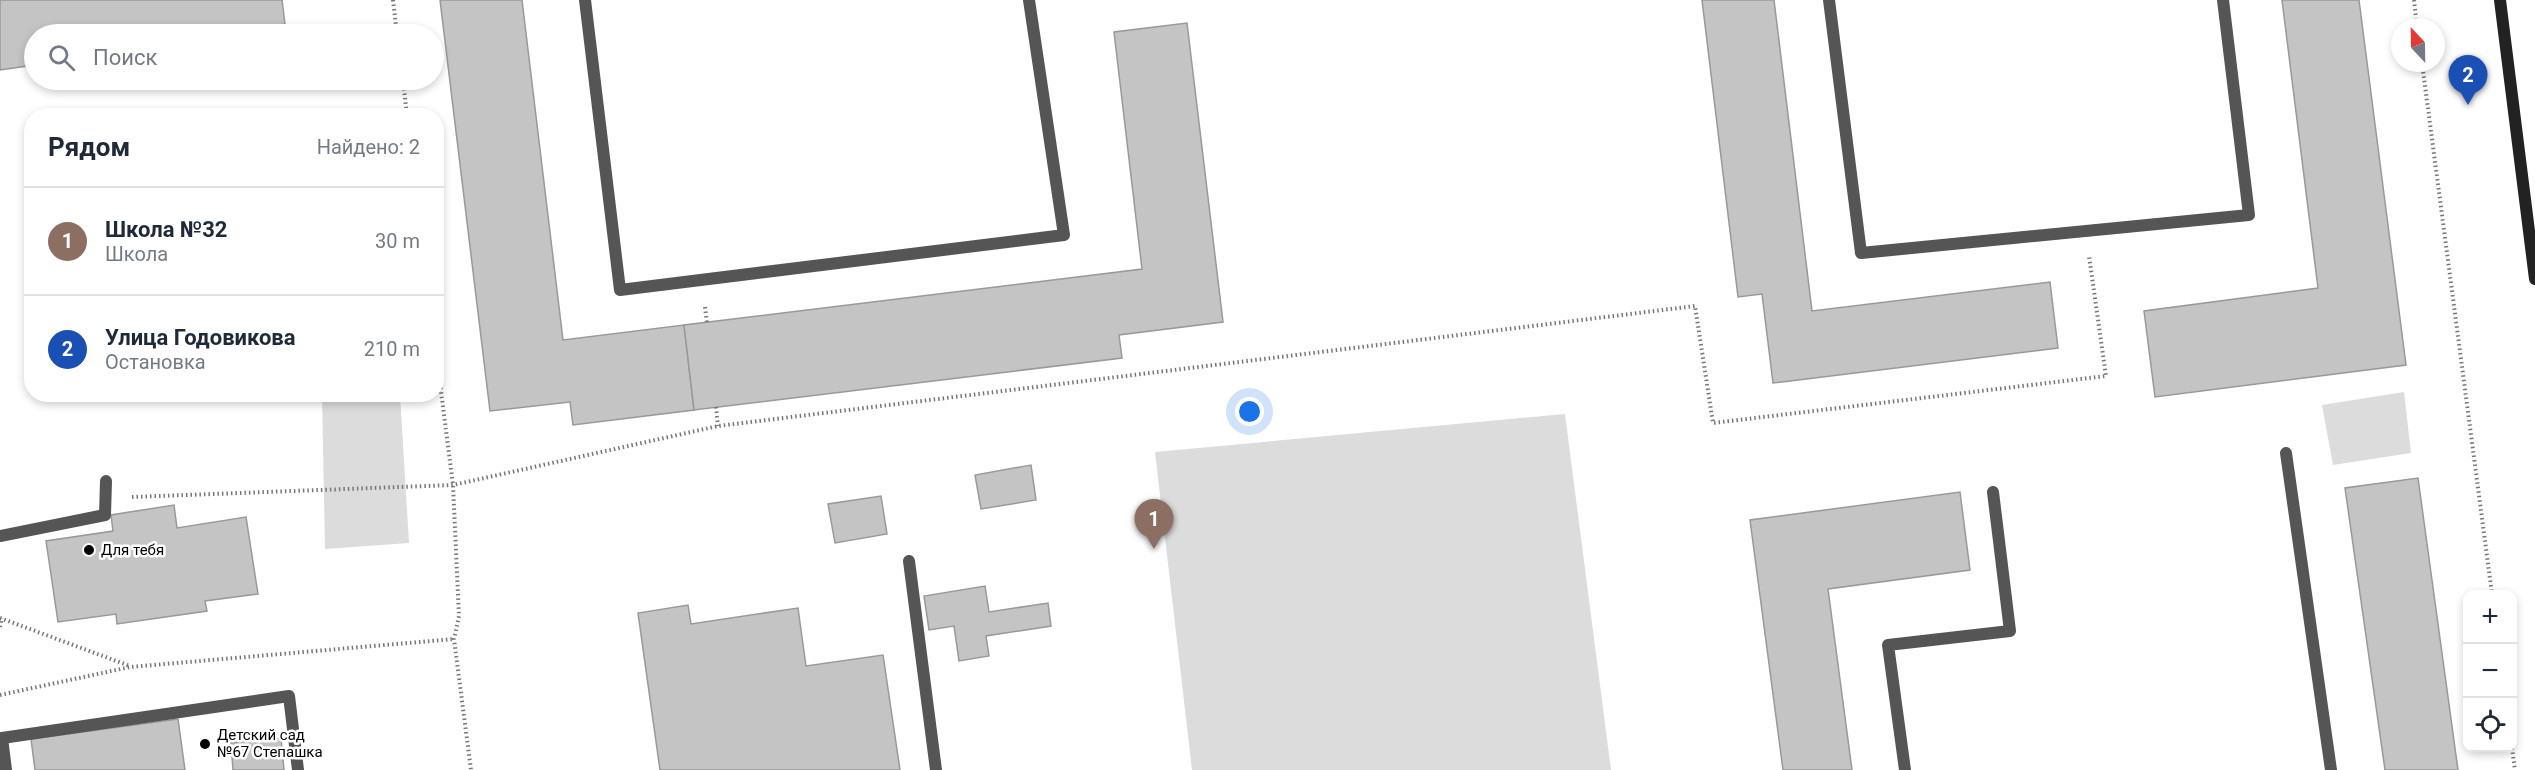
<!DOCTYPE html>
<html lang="ru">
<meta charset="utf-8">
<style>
:root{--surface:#fff;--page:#f2f2f3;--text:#1f2937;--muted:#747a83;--line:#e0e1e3;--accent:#ea580c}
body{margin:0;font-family:Roboto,sans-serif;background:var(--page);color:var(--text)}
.controls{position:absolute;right:18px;bottom:18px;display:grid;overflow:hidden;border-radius:12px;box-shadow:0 3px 9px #0003}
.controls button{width:54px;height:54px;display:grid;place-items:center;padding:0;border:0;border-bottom:2px solid var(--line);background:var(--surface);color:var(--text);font:30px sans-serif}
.compass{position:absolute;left:2391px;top:18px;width:54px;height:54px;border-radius:50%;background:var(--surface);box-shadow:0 3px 9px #0003;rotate:338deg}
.you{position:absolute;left:1250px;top:412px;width:21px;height:21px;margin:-15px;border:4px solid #fff;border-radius:50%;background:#1a73e8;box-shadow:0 0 0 9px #1a73e833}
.badge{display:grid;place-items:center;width:39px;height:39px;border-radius:50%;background:var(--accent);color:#fff;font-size:20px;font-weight:700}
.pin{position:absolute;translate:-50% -50px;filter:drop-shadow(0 2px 3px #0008)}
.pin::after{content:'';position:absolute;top:32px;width:21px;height:18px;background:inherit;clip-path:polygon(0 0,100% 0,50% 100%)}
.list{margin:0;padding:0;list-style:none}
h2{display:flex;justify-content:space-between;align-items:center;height:78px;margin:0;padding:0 24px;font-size:26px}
h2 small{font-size:20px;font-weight:400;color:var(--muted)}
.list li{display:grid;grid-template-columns:39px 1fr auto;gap:18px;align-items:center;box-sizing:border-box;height:108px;padding:0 24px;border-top:2px solid var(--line)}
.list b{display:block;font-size:22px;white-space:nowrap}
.list p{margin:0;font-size:20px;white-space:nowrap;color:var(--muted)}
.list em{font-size:20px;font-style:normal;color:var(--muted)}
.icon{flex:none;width:33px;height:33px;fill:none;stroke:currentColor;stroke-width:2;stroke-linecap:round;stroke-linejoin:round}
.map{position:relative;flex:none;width:2535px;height:770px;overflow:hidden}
.search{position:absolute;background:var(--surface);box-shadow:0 3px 9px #0003;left:24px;top:24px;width:420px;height:66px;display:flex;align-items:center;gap:15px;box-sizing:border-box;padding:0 21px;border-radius:33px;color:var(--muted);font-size:22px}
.panel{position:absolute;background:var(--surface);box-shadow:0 3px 9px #0003;left:24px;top:108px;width:420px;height:294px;border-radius:24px}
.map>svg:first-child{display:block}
</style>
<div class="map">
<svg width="2535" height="770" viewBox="0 0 2535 770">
<rect width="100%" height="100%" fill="#fff"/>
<g fill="#dcdcdc">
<polygon points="2404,392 2411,453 2333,465 2322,405"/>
<polygon points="322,395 400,395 409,543 325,549"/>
<polygon points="1565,414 1611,770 1192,770 1155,452"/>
</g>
<g fill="#c4c4c4" stroke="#999" stroke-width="1.5">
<polygon points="0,0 282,0 285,24 222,34 34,34 34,65 0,70"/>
<polygon points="440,0 522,0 563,340 684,325 694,410 573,425 570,402 490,411"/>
<polygon points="1702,0 1774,0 1812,311 2050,282 2058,348 1773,383 1762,294 1738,297"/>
<polygon points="2282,0 2359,0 2406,365 2155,397 2144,311 2318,288"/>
<polygon points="1187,23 1223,322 1119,335 1122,358 694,410 684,325 1142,269 1114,32"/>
<polygon points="1031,465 1036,500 981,509 975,475"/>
<polygon points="2418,478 2458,770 2385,770 2345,488"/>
<polygon points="1960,492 1970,570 1828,589 1852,770 1783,770 1750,520"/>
<polygon points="881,496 887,534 835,543 828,504"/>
<polygon points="174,505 177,528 246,517 258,594 205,601 207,611 117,624 116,614 58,622 46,541 113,531 111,515"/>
<polygon points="985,586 989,612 1048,603 1051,626 986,636 989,656 959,661 954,626 929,630 924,596"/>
<polygon points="688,605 691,624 798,608 806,666 883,655 900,770 660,770 638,613"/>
<polygon points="178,719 185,770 35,770 31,739"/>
<polygon points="281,738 284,770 233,770 231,743"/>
</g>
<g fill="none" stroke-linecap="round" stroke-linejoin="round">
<g stroke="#777" stroke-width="4" stroke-dasharray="1.5 3" stroke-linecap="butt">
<polyline points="393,0 397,34"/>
<polyline points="2414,0 2417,27"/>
<polyline points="2422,63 2492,594"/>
<polyline points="403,80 407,116"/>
<polyline points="705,307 707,323"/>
<polyline points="436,352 453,485 459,616 454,639 471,770"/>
<polyline points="716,407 718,426"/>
<polyline points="132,497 453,485 718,426 1695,306 1713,423 2106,376 2089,256"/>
<polyline points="0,618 130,666"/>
<polyline points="0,627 2,618"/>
<polyline points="0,695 130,667 454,639"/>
<polyline points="2512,748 2515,770"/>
</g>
<g stroke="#555" stroke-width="12">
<polyline points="585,0 620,290 1064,235 1029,0"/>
<polyline points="1829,0 1861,253 2249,215 2223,0"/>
<polyline points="2286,453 2331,770"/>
<polyline points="0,536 105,515 106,481"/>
<polyline points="909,561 936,770"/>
<polyline points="6,770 2,738 289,696 298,770"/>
<polyline points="1905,770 1888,645 2010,631 1993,492"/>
</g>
<polyline stroke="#222" stroke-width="12" points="2500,0 2535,279"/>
</g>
<g fill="#000" stroke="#fff" stroke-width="2">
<circle cx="89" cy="550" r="6"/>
<circle cx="205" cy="744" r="6"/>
</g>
<g text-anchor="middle" stroke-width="5" stroke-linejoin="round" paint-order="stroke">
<g font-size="15" fill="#000" stroke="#fff" text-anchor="start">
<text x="101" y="555">Для тебя</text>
<text x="217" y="740">Детский сад<tspan x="217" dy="17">№67 Степашка</tspan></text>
</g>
</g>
</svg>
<div class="controls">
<button>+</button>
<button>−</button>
<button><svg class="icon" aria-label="locate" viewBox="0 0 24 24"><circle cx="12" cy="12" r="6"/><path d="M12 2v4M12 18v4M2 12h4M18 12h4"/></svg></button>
</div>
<svg class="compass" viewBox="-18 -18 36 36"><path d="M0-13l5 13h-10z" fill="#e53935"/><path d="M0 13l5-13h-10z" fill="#747a83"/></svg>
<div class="you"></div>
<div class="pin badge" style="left:1154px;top:549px;background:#8d6e63">1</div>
<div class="pin badge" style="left:2468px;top:105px;background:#1a4fb4">2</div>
<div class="search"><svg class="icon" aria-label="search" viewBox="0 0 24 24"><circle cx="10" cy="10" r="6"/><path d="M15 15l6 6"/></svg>Поиск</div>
<section class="panel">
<h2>Рядом<small>Найдено: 2</small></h2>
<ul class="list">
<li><span class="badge" style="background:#8d6e63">1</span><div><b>Школа №32</b><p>Школа</p></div><em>30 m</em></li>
<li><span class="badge" style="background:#1a4fb4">2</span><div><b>Улица Годовикова</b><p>Остановка</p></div><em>210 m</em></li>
</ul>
</section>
</div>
